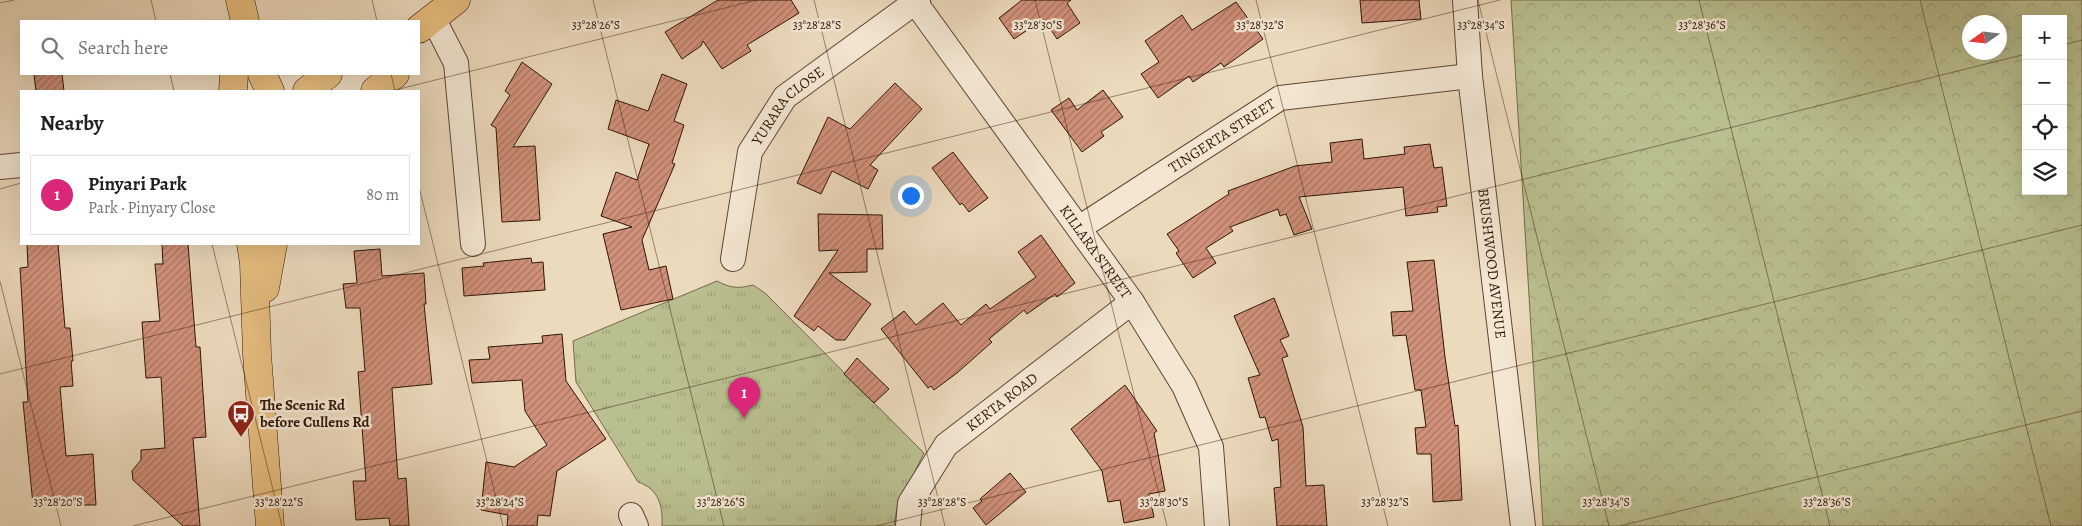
<!DOCTYPE html>
<meta charset="utf-8">
<style>
:root{--surface:#fff;--page:#f6f6f6;--text:#202124;--muted:#757577;--line:#e0e0e0;--accent:#db2777}
body{margin:0;font-family:Alegreya,serif;background:var(--page);color:var(--text)}
.controls{position:absolute;right:15px;top:15px;display:grid;overflow:hidden;border-radius:0px;box-shadow:0 5px 20px #0002}
.controls button{width:45px;height:45px;display:grid;place-items:center;padding:0;border:0;border-bottom:1px solid var(--line);background:var(--surface);color:var(--text);font:25px sans-serif}
.compass{position:absolute;left:1962px;top:15px;width:45px;height:45px;border-radius:50%;background:var(--surface);box-shadow:0 5px 20px #0002;rotate:256deg}
.you{position:absolute;left:910px;top:195px;width:18px;height:18px;margin:-12px;border:4px solid #fff;border-radius:50%;background:#1a73e8;box-shadow:0 0 0 8px #1a73e833}
.badge{display:grid;place-items:center;width:32px;height:32px;border-radius:50%;background:var(--accent);color:#fff;font-size:16px;font-weight:700}
.pin{position:absolute;translate:-50% -41px;filter:drop-shadow(0 1px 2px #0008)}
.pin::after{content:'';position:absolute;top:26px;width:18px;height:15px;background:inherit;clip-path:polygon(0 0,100% 0,50% 100%)}
.list{margin:0;padding:0;list-style:none}
h2{display:flex;justify-content:space-between;align-items:center;height:65px;margin:0;padding:0 20px;font-size:21px}
h2 small{font-size:16px;font-weight:400;color:var(--muted)}
.list li{display:grid;grid-template-columns:32px 1fr auto;gap:15px;align-items:center;box-sizing:border-box;height:80px;margin:0 10px 10px;padding:0 10px;border:1px solid var(--line);border-radius:0px}
.list b{display:block;font-size:19px;white-space:nowrap}
.list p{margin:0;font-size:16px;white-space:nowrap;color:var(--muted)}
.list em{font-size:16px;font-style:normal;color:var(--muted)}
.icon{flex:none;width:28px;height:28px;fill:none;stroke:currentColor;stroke-width:2;stroke-linecap:round;stroke-linejoin:round}
.map{position:relative;flex:none;width:2082px;height:526px;overflow:hidden}
.search{position:absolute;background:var(--surface);box-shadow:0 5px 20px #0002;left:20px;top:20px;width:400px;height:55px;display:flex;align-items:center;gap:12px;box-sizing:border-box;padding:0 18px;border-radius:0px;color:var(--muted);font-size:19px}
.panel{position:absolute;background:var(--surface);box-shadow:0 5px 20px #0002;left:20px;top:90px;width:400px;height:155px;border-radius:0px}
.map>svg:first-child{display:block}
</style>
<div class="map">
<svg width="2082" height="526" viewBox="0 0 2082 526">
<defs>
<pattern id="forest-crowns" width="20" height="18" patternUnits="userSpaceOnUse" patternTransform="scale(1.25)"><rect width="20" height="18" fill="#babf8f"/><path d="M2 6a3 3 0 1 1 6 0M12 15a3 3 0 1 1 6 0" fill="none" stroke="#a0a37a"/></pattern>
<pattern id="park-tufts" width="24" height="20" patternUnits="userSpaceOnUse" patternTransform="scale(1.25)"><rect width="24" height="20" fill="#babf8f"/><path d="M3 7l-1-3M5 7V3M7 7l1-3M15 17l-1-3M17 17v-4M19 17l1-3" fill="none" stroke="#a0a37a"/></pattern>
<pattern id="building-hatch" width="6" height="6" patternUnits="userSpaceOnUse" patternTransform="scale(1.25)"><rect width="6" height="6" fill="#d1917a"/><path d="M-1 1l2-2M0 6l6-6M5 7l2-2" fill="none" stroke="#aa7562"/></pattern>
</defs>
<rect width="100%" height="100%" fill="#ecdabd"/>
<filter id="stains"><feTurbulence type="fractalNoise" baseFrequency=".004" numOctaves="4"/><feColorMatrix values="0 0 0 0 .2 0 0 0 0 .09 0 0 0 0 .02 0 0 0 .5 -.17"/></filter>
<radialGradient id="worn" r=".72"><stop offset=".6" stop-color="#630" stop-opacity="0"/><stop offset="1" stop-color="#630" stop-opacity=".3"/></radialGradient>
<path fill="url(#forest-crowns)" stroke="#746a4b" fill-rule="evenodd" d="M1511,0H2082V526H1543ZM2026,19H2063V191H2026ZM1970,22H2000V52H1970Z"/>
<path fill="url(#park-tufts)" stroke="#746a4b" d="M717,281C730,288 738,289 753,285L765,293L924,453L897,508L894,526H662C663,506 659,489 638,482L576,382L573,341Z"/>
<g fill="url(#building-hatch)" stroke="#2f1507">
<polygon points="718,0 791,0 799,13 747,45 751,51 722,69 703,41 701,46 682,59 665,32"/>
<polygon points="1022,0 1071,0 1067,3 1080,23 1057,39 1044,19 1014,39 999,18"/>
<polygon points="1360,0 1419,0 1421,19 1362,23"/>
<polygon points="1236,2 1263,39 1224,67 1221,63 1193,82 1189,76 1158,98 1141,74 1159,62 1145,41 1182,15 1192,30"/>
<polygon points="522,62 552,84 513,147 535,146 540,220 502,222 496,128 491,125 510,95 505,91"/>
<polygon points="34,74 62,74 64,91 36,91"/>
<polygon points="662,74 687,84 674,121 684,125 672,163 675,164 642,240 649,270 666,266 673,299 621,310 603,234 632,227 601,216 616,172 637,180 649,144 608,129 616,100 648,111"/>
<polygon points="895,83 922,109 870,165 878,170 868,189 832,171 821,194 797,183 828,117 850,129"/>
<polygon points="1103,90 1123,117 1101,132 1104,136 1082,152 1051,110 1069,98 1077,110"/>
<polygon points="1362,139 1364,159 1405,154 1404,147 1430,144 1434,168 1442,167 1447,206 1437,207 1438,212 1406,216 1403,187 1299,197 1312,229 1294,235 1286,214 1280,216 1278,209 1230,227 1233,231 1206,248 1216,263 1193,278 1176,253 1179,251 1167,234 1229,194 1228,191 1295,166 1332,162 1330,143"/>
<polygon points="953,152 988,198 969,212 962,203 960,205 932,168"/>
<polygon points="818,214 882,215 883,249 867,249 867,272 829,273 871,304 845,340 836,340 818,326 814,331 794,316 838,250 819,251"/>
<polygon points="1041,235 1075,283 1057,297 1055,294 1027,314 1024,310 989,339 992,342 957,373 934,390 931,386 928,388 881,329 904,311 916,325 943,303 961,325 986,304 990,309 1036,277 1018,252"/>
<polygon points="27,244 58,244 65,328 70,328 73,361 71,361 73,386 60,387 66,456 93,454 96,505 33,505 23,402 28,402 20,268 28,267"/>
<polygon points="162,244 188,244 196,347 200,347 206,437 193,438 200,526 183,526 133,480 132,471 141,460 141,450 165,448 161,377 146,378 142,322 160,321 155,264 163,264"/>
<polygon points="380,249 382,276 424,273 426,304 424,304 432,384 392,388 398,479 406,478 409,526 390,526 389,518 356,520 353,481 366,481 358,372 365,371 360,308 346,308 343,284 357,283 354,251"/>
<polygon points="531,258 532,263 543,262 545,290 464,296 462,268 484,266 483,263"/>
<polygon points="1434,260 1445,357 1455,426 1458,425 1462,500 1433,502 1431,454 1417,454 1415,428 1426,427 1421,390 1415,390 1406,335 1393,336 1391,312 1413,311 1407,262"/>
<polygon points="1274,298 1289,336 1280,340 1288,356 1282,358 1303,427 1306,486 1324,485 1327,526 1277,526 1274,488 1281,487 1278,439 1272,441 1265,417 1260,418 1248,378 1260,375 1234,316"/>
<polygon points="562,334 566,381 606,439 557,471 550,516 538,515 537,526 507,526 508,515 481,510 486,462 514,467 547,445 525,411 522,380 472,383 469,360 490,359 488,347 543,343 542,336"/>
<polygon points="857,358 889,389 874,403 844,374"/>
<polygon points="1125,385 1157,431 1154,433 1165,491 1149,494 1154,517 1124,523 1120,500 1108,502 1102,471 1071,429"/>
<polygon points="1010,473 1026,492 986,525 973,508 982,501 980,499"/>
</g>
<g fill="none" stroke-linecap="round" stroke-linejoin="round">
<defs>
<g id="minor">
<path id="s1" d="M1465,0L1470,76L1523,526"/>
<path id="s2" d="M915,2L1132,302L1184,386L1211,447L1217,526"/>
<polyline points="433,18 456,63 473,244"/>
<polyline points="0,167 21,165"/>
<path id="s3" d="M1079,228L1280,98L1470,76"/>
<path id="s4" d="M733,259L750,152L785,97L918,0"/>
<polyline points="631,515 636,526"/>
<path id="s5" d="M908,526L910,503L946,445L1132,302"/>
</g>
<g id="major">
<polyline points="240,0 245,21"/>
<polyline points="419,29 456,0"/>
<polyline points="262,74 270,91"/>
<polyline points="233,91 234,74"/>
<polyline points="307,91 328,74"/>
<polyline points="375,91 395,74"/>
<polyline points="251,244 254,263 257,354 270,526"/>
<polyline points="265,288 273,244"/>
</g>
</defs>
<use href="#minor" stroke="#5e4634" stroke-width="26"/>
<use href="#major" stroke="#2f1507" stroke-width="29"/>
<use href="#minor" stroke="#f3e7d4" stroke-width="24"/>
<use href="#major" stroke="#e6bd7e" stroke-width="28"/>
</g>
<path fill="none" stroke="#2f1507" stroke-width="1" stroke-opacity="0.45" d="M151,0L156,21M372,0L377,21M593,0L724,526M814,0L945,526M1035,0L1167,526M1256,0L1388,526M1478,0L1609,526M1699,0L1830,526M1920,0L2051,526M0,3L14,0M2063,45L2082,40M170,74L174,91M391,74L395,91M391,91L757,0M419,187L503,526M0,189L21,183M212,244L282,526M0,281L61,526M0,374L1500,0M133,526L2026,54M876,526L2082,225M1620,526L2082,411"/>
<defs>
<symbol id="bus-pin" viewBox="-11 -11 22 30"><path d="M0 17L-7.5 6A9.5 9.5 0 1 1 7.5 6Z" fill="#8f2418" stroke="#f3e7d4"/><path d="M-5-6H5V4H4V6H2V4H-2V6H-4V4H-5ZM-3.5-4V0h7V-4ZM-3.5 1.2v1.5H-2V1.2ZM2 1.2v1.5H3.5V1.2Z" fill="#fff"/></symbol>
</defs>
<g fill-rule="evenodd">
<use href="#bus-pin" x="225" y="398" width="32" height="43"/>
</g>
<g text-anchor="middle" stroke-width="5" stroke-linejoin="round" paint-order="stroke">
<g font-size="15" fill="#2f1507" stroke="#f3e7d4">
<text dy="5" stroke="none"><textPath href="#s4" startOffset="169">YURARA CLOSE</textPath></text>
<text dy="5" stroke="none"><textPath href="#s3" startOffset="170">TINGERTA STREET</textPath></text>
<text dy="5" stroke="none"><textPath href="#s2" startOffset="308">KILLARA STREET</textPath></text>
<text dy="5" stroke="none"><textPath href="#s1" startOffset="265">BRUSHWOOD AVENUE</textPath></text>
<text dy="5" stroke="none"><textPath href="#s5" startOffset="162">KERTA ROAD</textPath></text>
</g>
<g font-size="15" font-weight="bold" fill="#2f1507" stroke="#f3e7d4" text-anchor="start">
<text x="260" y="410">The Scenic Rd<tspan x="260" dy="17">before Cullens Rd</tspan></text>
</g>
</g>
<g font-size="12" text-anchor="middle" fill="#2f1507" stroke="#f3e7d4" stroke-width="5" stroke-linejoin="round" paint-order="stroke">
<text x="1702" y="29">33°28'36"S</text>
<text x="596" y="29">33°28'26"S</text>
<text x="817" y="29">33°28'28"S</text>
<text x="1038" y="29">33°28'30"S</text>
<text x="1260" y="29">33°28'32"S</text>
<text x="1481" y="29">33°28'34"S</text>
<text x="58" y="506">33°28'20"S</text>
<text x="279" y="506">33°28'22"S</text>
<text x="500" y="506">33°28'24"S</text>
<text x="721" y="506">33°28'26"S</text>
<text x="942" y="506">33°28'28"S</text>
<text x="1164" y="506">33°28'30"S</text>
<text x="1385" y="506">33°28'32"S</text>
<text x="1606" y="506">33°28'34"S</text>
<text x="1827" y="506">33°28'36"S</text>
</g>
<rect width="100%" height="100%" filter="url(#stains)"/>
<rect width="100%" height="100%" fill="url(#worn)"/>
</svg>
<div class="controls">
<button>+</button>
<button>−</button>
<button><svg class="icon" aria-label="locate" viewBox="0 0 24 24"><circle cx="12" cy="12" r="6"/><path d="M12 2v4M12 18v4M2 12h4M18 12h4"/></svg></button>
<button><svg class="icon" aria-label="layers" viewBox="0 0 24 24"><path d="M12 4l9 5-9 5-9-5zM3 14l9 5 9-5"/></svg></button>
</div>
<svg class="compass" viewBox="-18 -18 36 36"><path d="M0-13l5 13h-10z" fill="#e53935"/><path d="M0 13l5-13h-10z" fill="#757577"/></svg>
<div class="you"></div>
<div class="pin badge" style="left:744px;top:418px">1</div>
<div class="search"><svg class="icon" aria-label="search" viewBox="0 0 24 24"><circle cx="10" cy="10" r="6"/><path d="M15 15l6 6"/></svg>Search here</div>
<section class="panel">
<h2>Nearby<small></small></h2>
<ul class="list">
<li><span class="badge">1</span><div><b>Pinyari Park</b><p>Park · Pinyary Close</p></div><em>80 m</em></li>
</ul>
</section>
</div>
